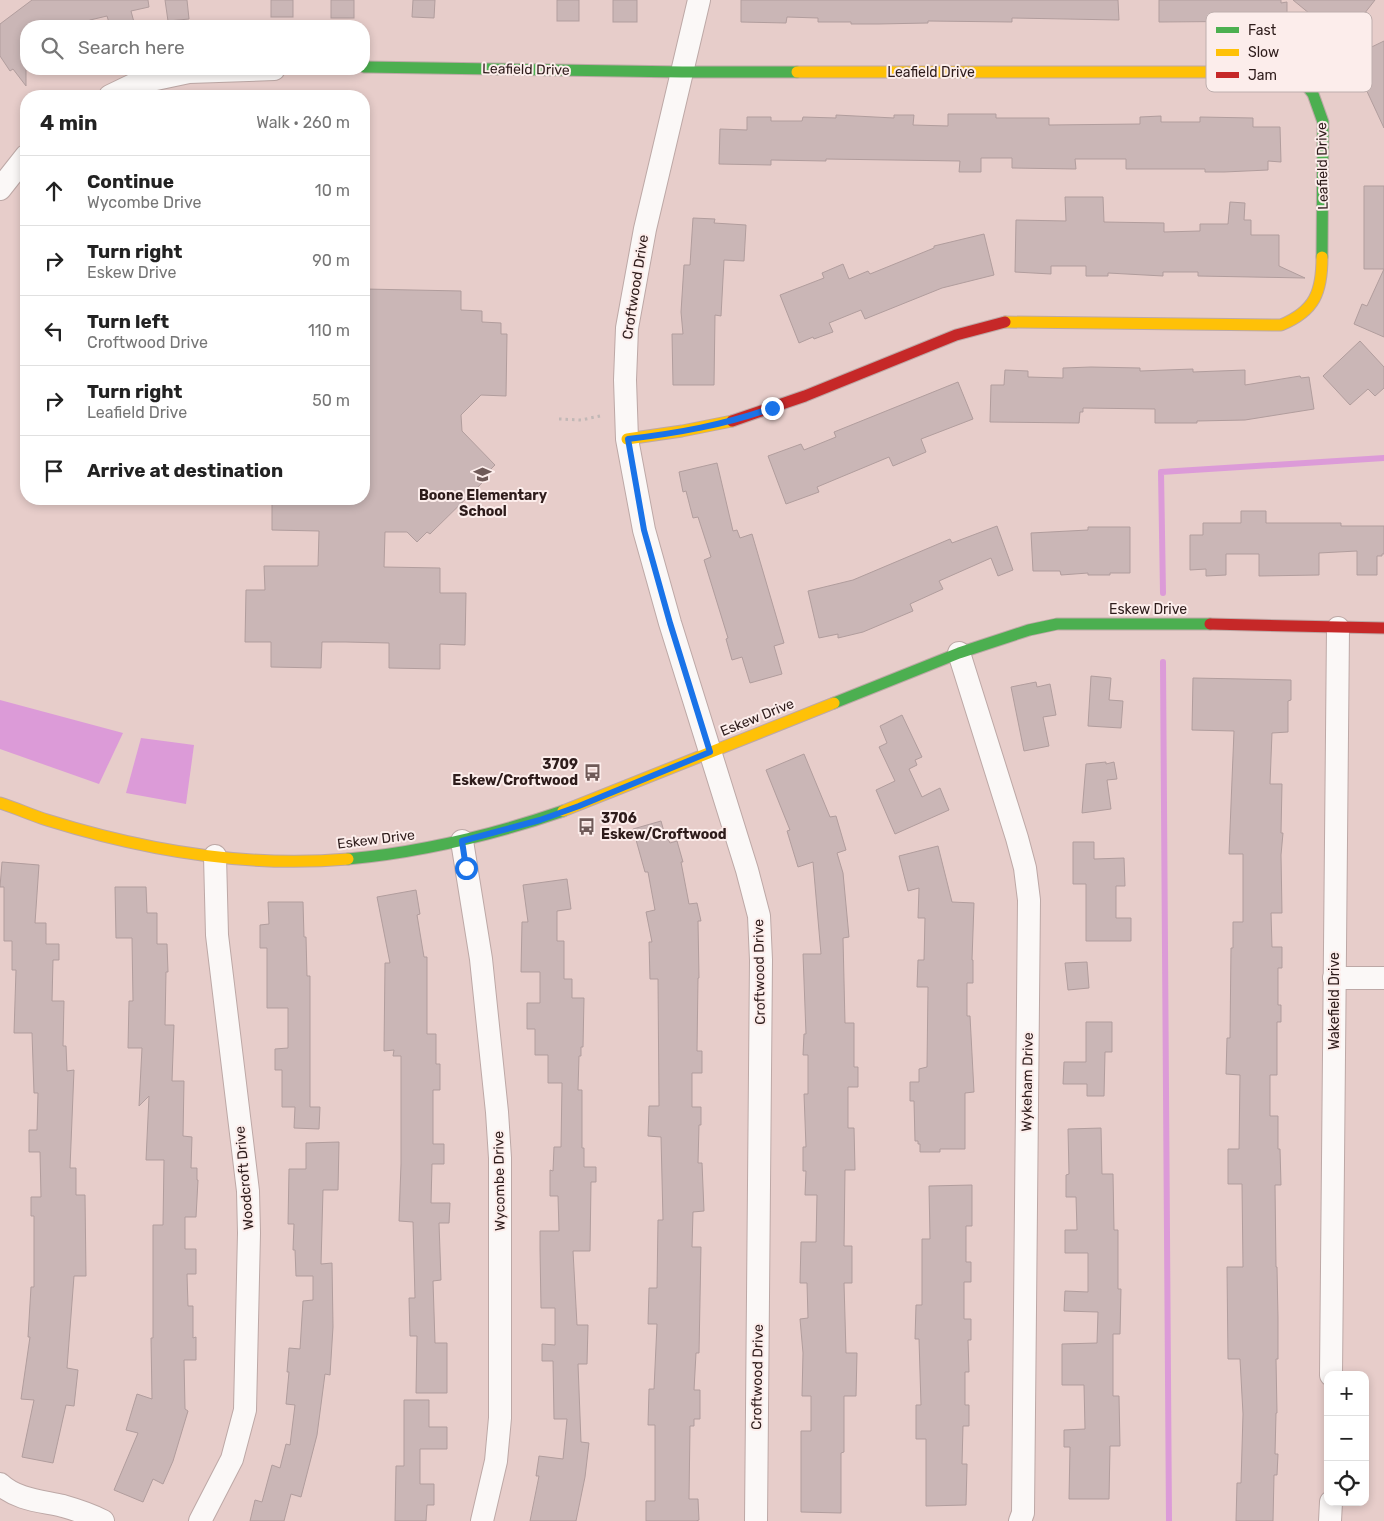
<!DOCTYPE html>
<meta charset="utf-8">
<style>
:root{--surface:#fff;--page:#f6f6f6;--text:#222;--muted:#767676;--line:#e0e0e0}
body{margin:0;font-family:Rubik,sans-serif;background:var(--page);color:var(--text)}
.controls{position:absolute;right:15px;bottom:15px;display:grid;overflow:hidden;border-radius:10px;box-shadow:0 2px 8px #0003}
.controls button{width:45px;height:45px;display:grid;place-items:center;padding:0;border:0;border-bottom:1px solid var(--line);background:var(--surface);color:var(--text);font:25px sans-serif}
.stop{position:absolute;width:15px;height:15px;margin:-11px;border:4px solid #1a73e8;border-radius:50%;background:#fff}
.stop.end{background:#1a73e8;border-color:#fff;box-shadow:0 1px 5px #0008}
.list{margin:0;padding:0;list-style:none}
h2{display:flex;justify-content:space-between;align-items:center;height:65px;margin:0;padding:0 20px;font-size:21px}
h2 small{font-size:16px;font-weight:400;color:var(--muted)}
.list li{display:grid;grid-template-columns:32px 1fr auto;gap:15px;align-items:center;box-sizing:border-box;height:70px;padding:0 20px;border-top:1px solid var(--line)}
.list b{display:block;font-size:19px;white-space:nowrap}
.list p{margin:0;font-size:16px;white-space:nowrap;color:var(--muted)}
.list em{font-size:16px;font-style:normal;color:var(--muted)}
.icon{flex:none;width:28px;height:28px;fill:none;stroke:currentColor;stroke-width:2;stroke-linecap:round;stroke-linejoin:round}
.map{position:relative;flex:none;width:1384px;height:1521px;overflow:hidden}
.search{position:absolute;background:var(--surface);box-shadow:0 2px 8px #0003;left:20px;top:20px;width:350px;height:55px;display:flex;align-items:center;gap:12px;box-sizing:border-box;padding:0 18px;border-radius:20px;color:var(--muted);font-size:19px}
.panel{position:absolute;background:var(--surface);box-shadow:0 2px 8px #0003;left:20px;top:90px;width:350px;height:415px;border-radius:20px}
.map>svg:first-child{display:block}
</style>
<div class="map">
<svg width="1384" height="1521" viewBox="0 0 1384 1521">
<rect width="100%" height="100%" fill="#e7cdca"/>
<g fill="#dc9bd8">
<polygon points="0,700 123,733 99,784 0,749"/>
<polygon points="141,738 194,745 186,804 126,793"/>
</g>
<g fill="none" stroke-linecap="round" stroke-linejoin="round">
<g stroke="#dc9bd8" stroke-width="6">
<polyline points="1163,593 1161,472 1384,458"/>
<polyline points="1163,662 1169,1521"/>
</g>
</g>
<g fill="#cab6b6" stroke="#b19d9d">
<polygon points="32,0 148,0 149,7 131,11 135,26 110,26 107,16 90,20 80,26 26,26 26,86 13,69 10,71 0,56 0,24"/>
<polygon points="165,0 187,0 189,19 168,21"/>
<rect x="271" y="0" width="22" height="17"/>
<rect x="331" y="0" width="23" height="18"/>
<polygon points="413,0 435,0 434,18 412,17"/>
<rect x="557" y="0" width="22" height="21"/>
<rect x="613" y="0" width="24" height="22"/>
<polygon points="741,0 1118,0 1119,20 1012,18 1012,22 928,21 928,23 878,24 851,24 851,22 818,22 818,18 787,17 786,23 741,22"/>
<polygon points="1159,0 1281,0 1281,3 1287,2 1287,21 1159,22"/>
<polygon points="1293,0 1375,0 1343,41"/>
<polygon points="1384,41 1384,128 1351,57"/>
<polygon points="948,114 996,114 996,118 1049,118 1049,125 1140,124 1140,117 1161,116 1161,122 1200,122 1200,117 1253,118 1253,127 1280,127 1281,162 1268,161 1268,170 1224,172 1205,172 1205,169 1126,169 1126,159 1075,159 1076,169 1012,168 1012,158 981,158 981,172 959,172 960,161 826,159 826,161 771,160 771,165 719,164 720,129 747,130 747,117 771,117 771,121 802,121 803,117 836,118 836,115 894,118 894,115 914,115 913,125 948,126"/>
<polygon points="1364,186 1384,186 1384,337 1354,324 1362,304 1367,306 1384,269 1364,269"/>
<polygon points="1065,197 1103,197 1104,222 1164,223 1164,232 1200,231 1200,224 1228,224 1230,202 1245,203 1244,220 1251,220 1251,235 1279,235 1279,266 1305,278 1198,276 1198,272 1163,272 1163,276 1108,273 1108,276 1086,276 1086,266 1051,266 1051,274 1015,272 1016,220 1066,221"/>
<polygon points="693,218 715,219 714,223 746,225 744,261 724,260 721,316 715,315 714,385 673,385 672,334 683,334 681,312 684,265 690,265"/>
<polygon points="984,234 994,275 942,288 865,319 861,310 829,323 833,332 814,339 813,337 799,343 780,295 824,278 822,273 843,264 849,279 868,271 870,274 934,248 934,246"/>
<polygon points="365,289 461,291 461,310 482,311 482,322 501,323 501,334 507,334 506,396 481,395 461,415 462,431 495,465 483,477 486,479 430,534 427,532 417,542 407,532 385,532 384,567 440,568 440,593 466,593 465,645 440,644 440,669 389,668 389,643 346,642 322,642 321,668 271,667 271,642 245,642 246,590 265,590 264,566 318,566 319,531 272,530 272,499 364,499"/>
<polygon points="1360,341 1384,367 1384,388 1375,396 1368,389 1350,405 1323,376"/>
<polygon points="1091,367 1140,368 1140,371 1193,369 1193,372 1245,370 1245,385 1300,376 1301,378 1309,377 1314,409 1245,420 1197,421 1197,423 1155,423 1155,409 1083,408 1083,412 1080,412 1079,423 990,422 991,385 1004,385 1005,370 1028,371 1028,377 1063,378 1063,368"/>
<polygon points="958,382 973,419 921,439 926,452 893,466 889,457 817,487 819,492 786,504 768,456 801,444 804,450 836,437 834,432"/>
<polygon points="717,463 733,531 737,530 740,538 752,534 784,643 774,646 782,674 750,683 742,657 732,660 726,639 728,638 704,560 711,557 698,517 693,518 686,491 683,492 679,472"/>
<polygon points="1241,511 1266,511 1266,523 1341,523 1341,526 1384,526 1384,554 1382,554 1382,556 1377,556 1377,575 1357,575 1357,551 1319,553 1319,575 1259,576 1259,554 1226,554 1226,575 1206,576 1206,569 1190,570 1190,535 1203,535 1203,523 1241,523"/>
<polygon points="997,526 1013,570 998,576 991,558 939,581 943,589 910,604 913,611 863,632 838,638 838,634 819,638 808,591 853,580 950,539 952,543"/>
<polygon points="1088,527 1130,527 1130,573 1110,573 1110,575 1088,575 1088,573 1061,575 1060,571 1033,571 1031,533 1088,530"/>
<polygon points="1091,676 1111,678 1109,700 1123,701 1121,728 1088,726"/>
<polygon points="1193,678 1291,680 1291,700 1288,701 1288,732 1272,733 1270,784 1282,784 1281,833 1283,833 1281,855 1282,913 1271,913 1272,947 1282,947 1282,968 1278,968 1278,1005 1281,1005 1281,1022 1277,1022 1277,1075 1270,1075 1270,1116 1278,1116 1278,1149 1280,1149 1281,1185 1275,1185 1276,1267 1277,1267 1278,1318 1278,1359 1276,1359 1277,1413 1276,1413 1275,1454 1278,1454 1277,1475 1274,1475 1273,1521 1236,1521 1237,1483 1241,1483 1243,1414 1240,1359 1228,1359 1227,1267 1243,1267 1242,1184 1228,1184 1228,1149 1239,1149 1240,1075 1226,1074 1227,1038 1230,1038 1231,948 1233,948 1233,922 1243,922 1243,854 1229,854 1234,731 1192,730"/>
<polygon points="1036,682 1037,687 1050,684 1056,715 1043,717 1049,746 1024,751 1011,687"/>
<polygon points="902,715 922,757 915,760 917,765 909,769 922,797 940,788 949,810 895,834 876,790 895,781 879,747 887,743 880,726"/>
<polygon points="804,754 830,817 836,816 846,850 837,853 843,873 849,937 843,938 845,1023 854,1023 854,1067 858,1067 858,1087 848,1087 848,1128 854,1128 855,1170 845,1170 844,1246 852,1246 852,1283 844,1283 846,1353 857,1353 856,1396 844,1396 844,1452 841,1453 841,1513 801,1512 801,1431 811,1431 811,1396 802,1396 803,1353 800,1319 808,1318 807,1283 800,1283 801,1242 816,1242 817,1195 805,1195 806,1171 803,1171 803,1147 806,1147 804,1094 808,1094 808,1055 803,1055 804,1034 806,1034 803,954 821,954 813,862 798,867 787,831 790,830 766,770"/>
<polygon points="1106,762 1106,764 1114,762 1117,779 1107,780 1111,809 1082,813 1086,764"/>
<polygon points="661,821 666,839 668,839 670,843 677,841 683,862 681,862 689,904 697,903 701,921 698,921 699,978 698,978 697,1051 702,1051 702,1073 692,1073 692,1107 701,1107 701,1125 699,1125 698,1163 702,1163 704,1211 693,1212 692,1247 701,1247 699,1353 696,1353 694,1390 700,1390 700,1419 694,1419 694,1426 690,1426 689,1499 698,1499 699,1520 696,1521 646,1521 646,1501 655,1501 655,1425 648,1425 649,1389 654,1389 657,1324 648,1324 649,1288 657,1288 658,1220 663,1220 661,1137 648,1136 649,1106 659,1106 658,979 650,979 649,942 652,942 646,912 655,910 648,872 645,872 633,829"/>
<polygon points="1073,842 1094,842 1094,859 1124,858 1125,886 1116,886 1116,918 1131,918 1131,941 1086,941 1086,884 1073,884"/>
<polygon points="938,846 952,902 974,903 972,960 973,960 973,983 967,983 967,1016 970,1016 974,1092 965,1093 965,1149 940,1149 940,1152 920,1152 920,1144 918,1144 918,1141 915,1141 914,1101 910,1101 910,1082 919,1082 919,1069 927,1067 928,987 917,987 918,960 924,960 925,918 918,918 919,888 908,891 899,856"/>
<polygon points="2,862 39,865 35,923 46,923 46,944 59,944 59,960 53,960 52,1001 64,1001 63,1046 66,1046 67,1071 74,1070 70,1168 76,1168 76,1195 85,1195 86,1276 74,1276 67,1368 78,1370 74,1406 66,1405 53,1463 22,1457 34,1400 21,1399 30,1337 28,1337 31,1287 34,1287 34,1216 31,1216 31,1197 41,1197 40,1152 29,1152 29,1130 37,1130 38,1093 34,1093 32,1033 14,1033 16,970 12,970 12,941 4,941 4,887 0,887"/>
<polygon points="567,879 571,909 557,911 557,941 564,941 564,979 572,979 572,998 584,998 583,1047 581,1047 581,1056 579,1056 578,1090 582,1090 582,1148 584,1148 584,1167 596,1167 596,1182 591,1182 590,1251 573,1251 577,1325 588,1325 587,1364 578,1364 581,1442 589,1443 585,1477 576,1521 530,1521 539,1476 536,1476 539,1456 563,1459 567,1419 554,1419 553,1361 542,1361 542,1344 555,1345 555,1308 541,1308 540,1249 540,1231 559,1231 558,1196 550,1196 550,1170 553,1171 554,1147 561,1147 562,1083 548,1083 548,1055 535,1055 535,1029 527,1029 527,1003 540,1003 540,972 521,972 522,922 528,922 523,885"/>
<polygon points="115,887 146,887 147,913 157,913 157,944 167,944 168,972 166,972 165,1025 174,1025 172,1081 184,1081 183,1136 192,1137 191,1168 197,1168 197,1180 198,1180 196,1217 185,1217 185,1249 196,1249 196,1274 187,1274 188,1306 193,1306 193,1338 196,1337 196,1360 184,1360 185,1409 188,1411 173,1461 163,1484 153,1479 143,1502 114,1490 138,1433 126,1430 137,1394 152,1399 151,1338 153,1338 153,1225 163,1225 164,1160 146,1160 149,1096 139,1106 142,1048 128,1048 129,1001 133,1001 132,938 116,938"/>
<polygon points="416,890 420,914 417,915 424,957 427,957 427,1034 436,1034 436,1064 440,1064 440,1090 433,1090 433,1144 444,1144 444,1164 432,1164 431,1203 450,1203 449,1223 439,1223 441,1280 433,1281 435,1343 447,1343 447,1393 416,1393 417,1336 410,1336 409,1298 415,1298 413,1222 399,1221 401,1164 401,1056 393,1056 394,1050 384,1051 385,963 390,963 377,897"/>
<polygon points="268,902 303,902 304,937 306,937 307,976 310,976 310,1107 320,1107 319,1129 294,1128 295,1107 282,1107 282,1070 275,1070 275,1049 288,1048 288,1008 267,1008 267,948 260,948 260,925 269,924"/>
<polygon points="1087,962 1089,988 1068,990 1065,963"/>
<polygon points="1086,1022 1112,1022 1112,1052 1105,1052 1104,1096 1087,1096 1087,1084 1063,1084 1064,1062 1086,1062"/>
<polygon points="1101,1128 1102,1174 1113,1174 1114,1230 1118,1230 1118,1289 1121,1289 1120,1334 1113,1334 1113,1396 1119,1396 1120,1446 1110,1446 1109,1499 1069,1499 1070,1447 1064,1447 1064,1430 1085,1429 1084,1385 1062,1385 1062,1344 1097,1343 1098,1312 1064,1311 1065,1291 1088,1292 1088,1253 1065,1253 1065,1230 1077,1230 1076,1197 1066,1197 1066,1175 1069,1174 1068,1129"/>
<polygon points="339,1142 338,1190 323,1190 321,1264 332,1263 333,1327 330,1375 325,1374 317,1435 301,1497 291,1494 284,1521 250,1521 255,1500 262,1502 272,1465 280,1468 286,1444 290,1445 295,1405 286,1404 289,1372 287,1372 289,1348 300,1349 303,1301 313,1300 313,1276 296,1276 295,1250 293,1250 294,1224 288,1224 289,1169 306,1169 306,1143"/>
<polygon points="972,1185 972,1226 966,1226 966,1262 971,1262 971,1282 964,1282 964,1319 971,1319 971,1340 968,1340 969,1372 965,1372 965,1405 969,1405 969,1426 963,1426 962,1464 967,1464 966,1505 926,1506 926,1439 916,1439 916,1405 921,1405 919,1339 915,1339 916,1305 922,1305 922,1239 930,1239 929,1186"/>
<polygon points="404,1400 429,1400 429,1427 447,1427 447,1449 420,1449 420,1484 434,1484 434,1505 427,1505 426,1521 395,1521 396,1466 404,1466"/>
</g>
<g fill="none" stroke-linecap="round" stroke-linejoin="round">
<defs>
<g id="street">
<polyline points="699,0 645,229 627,328 625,380 627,439 644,530 670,623 747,870 759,916 761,960 756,1521"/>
<polyline points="110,96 137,83 189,72 274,69"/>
<polyline points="0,189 26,156"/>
<polyline points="959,653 1017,838 1025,868 1029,900 1023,1513 1020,1521"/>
<polyline points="462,841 481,959 497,1112 500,1158 500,1418 496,1461 482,1521"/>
<polyline points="1334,978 1384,978"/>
<polyline points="1331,1375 1338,628"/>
<path d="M0,1484C17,1500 42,1501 63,1506C77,1510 90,1514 103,1521"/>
<polyline points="200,1521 232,1459 245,1410 249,1233 248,1191 217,935 215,856"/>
<polyline points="1330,1521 1331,1502"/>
</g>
<g id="fast">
<polyline points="364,67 682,72 797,72"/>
<polyline points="1233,72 1276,72 1287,74 1303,81 1313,94 1323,122 1322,257"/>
<polyline points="834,703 959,653 1029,630 1057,624 1210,624"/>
<path d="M348,859C421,852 493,835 563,811"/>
</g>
<g id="slow">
<polyline points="797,72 1233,72"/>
<path d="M1005,322L1281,325C1315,311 1322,292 1322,257"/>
<polyline points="627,439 682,431 732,421"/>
<path d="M0,803C16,808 31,815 47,820C143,850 247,868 348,859"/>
<polyline points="563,811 834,703"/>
</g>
<g id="jam">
<polyline points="732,421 805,396 956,335 1005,322"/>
<polyline points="1210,624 1384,628"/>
</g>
</defs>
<use href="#street" stroke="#bda8a6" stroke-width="24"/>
<use href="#fast" stroke="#bda8a6" stroke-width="13"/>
<use href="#slow" stroke="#bda8a6" stroke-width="13"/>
<use href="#jam" stroke="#bda8a6" stroke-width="13"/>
<polyline stroke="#c1b8b6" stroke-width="3" stroke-dasharray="2.5 4" stroke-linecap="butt" points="559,419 581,420 600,416"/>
<use href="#street" stroke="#fbf8f7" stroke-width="22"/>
<use href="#fast" stroke="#4caf50" stroke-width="11"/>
<use href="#slow" stroke="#ffc107" stroke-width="11"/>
<use href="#jam" stroke="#c62828" stroke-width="11"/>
</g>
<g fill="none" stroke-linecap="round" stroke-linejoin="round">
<path stroke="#1a73e8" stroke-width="6" d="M466,868L462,841L540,820L579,806L710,752L670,623L644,530L628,439C678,433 724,425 772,408"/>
</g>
<defs>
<symbol id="school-bare" viewBox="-9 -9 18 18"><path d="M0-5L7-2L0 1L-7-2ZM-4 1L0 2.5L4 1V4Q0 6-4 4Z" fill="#6f5a58" stroke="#fcedeb" stroke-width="2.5" paint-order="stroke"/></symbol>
<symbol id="bus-bare" viewBox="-9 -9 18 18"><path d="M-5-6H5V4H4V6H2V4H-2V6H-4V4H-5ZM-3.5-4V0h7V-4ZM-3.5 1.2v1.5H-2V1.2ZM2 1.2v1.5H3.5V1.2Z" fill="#6f5a58" stroke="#fcedeb" stroke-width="2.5" paint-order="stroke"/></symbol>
</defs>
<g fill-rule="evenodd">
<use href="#school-bare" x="470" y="462" width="25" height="25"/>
<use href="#bus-bare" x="580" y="760" width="25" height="25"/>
<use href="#bus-bare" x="574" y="814" width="25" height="25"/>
</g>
<g text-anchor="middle" stroke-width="4" stroke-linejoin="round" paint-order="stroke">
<g font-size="14" fill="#2e1c1b" stroke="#fcedeb">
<text transform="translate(526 69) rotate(1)" y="5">Leafield Drive</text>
<text x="931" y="77">Leafield Drive</text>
<text transform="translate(1322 166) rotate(-91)" y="5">Leafield Drive</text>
<text transform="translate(635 287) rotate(-81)" y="5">Croftwood Drive</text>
<text x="1148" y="614">Eskew Drive</text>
<text transform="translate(757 717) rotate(-22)" y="5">Eskew Drive</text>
<text transform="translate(376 839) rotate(-7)" y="5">Eskew Drive</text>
<text transform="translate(759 972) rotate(-91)" y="5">Croftwood Drive</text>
<text transform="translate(1334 1001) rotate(-90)" y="5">Wakefield Drive</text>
<text transform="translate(1027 1082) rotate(-89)" y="5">Wykeham Drive</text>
<text transform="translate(244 1178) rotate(-95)" y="5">Woodcroft Drive</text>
<text transform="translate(499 1181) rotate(-91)" y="5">Wycombe Drive</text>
<text transform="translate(757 1377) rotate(-89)" y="5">Croftwood Drive</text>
</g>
<g font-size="14" font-weight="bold" fill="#2e1c1b" stroke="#fcedeb">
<text x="483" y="500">Boone Elementary<tspan x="483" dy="16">School</tspan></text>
<text x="578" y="769" text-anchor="end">3709<tspan x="578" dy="16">Eskew/Croftwood</tspan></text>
<text x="601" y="823" text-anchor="start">3706<tspan x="601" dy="16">Eskew/Croftwood</tspan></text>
</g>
</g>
<rect x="1206" y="12" width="166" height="80" rx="8" fill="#fcedeb" stroke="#beaead" stroke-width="1"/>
<rect x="1216" y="27" width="23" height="6" fill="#4caf50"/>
<rect x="1216" y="49" width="23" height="7" fill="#ffc107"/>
<rect x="1216" y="72" width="23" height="6" fill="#c62828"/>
<g font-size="14" fill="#2e1c1b">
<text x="1248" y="35">Fast</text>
<text x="1248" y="57">Slow</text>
<text x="1248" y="80">Jam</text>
</g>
</svg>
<div class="controls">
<button>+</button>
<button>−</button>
<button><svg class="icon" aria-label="locate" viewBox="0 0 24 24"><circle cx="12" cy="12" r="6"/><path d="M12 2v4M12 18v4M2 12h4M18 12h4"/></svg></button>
</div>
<div class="stop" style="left:466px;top:868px"></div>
<div class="stop end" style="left:772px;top:408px"></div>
<div class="search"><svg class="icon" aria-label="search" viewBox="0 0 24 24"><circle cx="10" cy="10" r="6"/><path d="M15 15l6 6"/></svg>Search here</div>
<section class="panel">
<h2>4 min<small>Walk · 260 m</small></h2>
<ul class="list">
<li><svg class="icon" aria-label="ahead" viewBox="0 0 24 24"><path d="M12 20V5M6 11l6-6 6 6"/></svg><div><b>Continue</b><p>Wycombe Drive</p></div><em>10 m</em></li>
<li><svg class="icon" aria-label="right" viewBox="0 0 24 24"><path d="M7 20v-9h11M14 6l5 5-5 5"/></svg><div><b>Turn right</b><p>Eskew Drive</p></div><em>90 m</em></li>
<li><svg class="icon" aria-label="left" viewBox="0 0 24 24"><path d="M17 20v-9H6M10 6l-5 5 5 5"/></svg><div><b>Turn left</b><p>Croftwood Drive</p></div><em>110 m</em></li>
<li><svg class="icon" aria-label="right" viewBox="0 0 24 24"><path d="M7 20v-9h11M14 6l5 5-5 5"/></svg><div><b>Turn right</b><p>Leafield Drive</p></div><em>50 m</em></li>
<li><svg class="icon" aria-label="arrive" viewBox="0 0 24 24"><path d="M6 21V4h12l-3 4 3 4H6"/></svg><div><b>Arrive at destination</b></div></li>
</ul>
</section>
</div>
